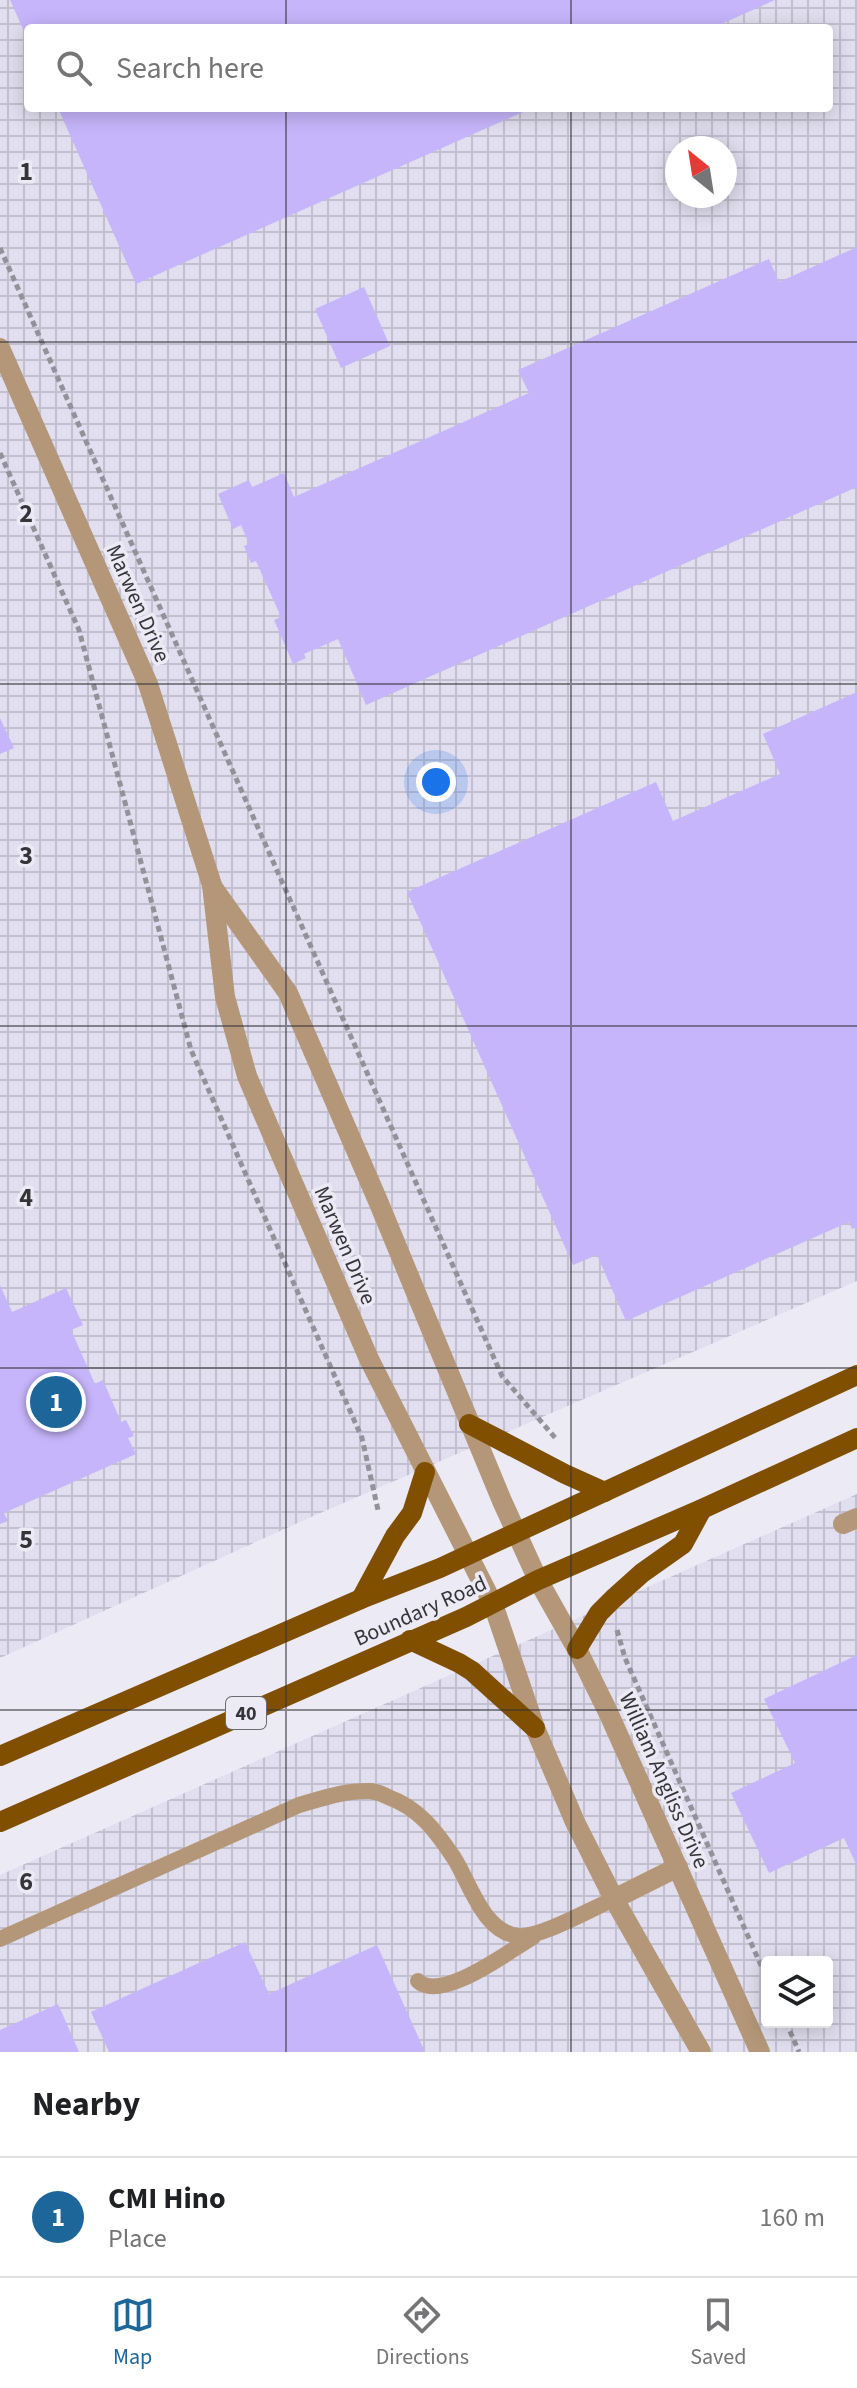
<!DOCTYPE html>
<style>
:root{--surface:#fff;--page:#f2f2f2;--text:#202124;--muted:#757577;--line:#e0e0e0;--accent:#1d669a}
body{margin:0;font-family:"Source Sans 3",sans-serif;background:var(--page);color:var(--text)}
.controls{position:absolute;right:24px;bottom:24px;display:grid;overflow:hidden;border-radius:8px;box-shadow:0 4px 20px #0003}
.controls button{width:72px;height:72px;display:grid;place-items:center;padding:0;border:0;border-bottom:2px solid var(--line);background:var(--surface);color:var(--text);font:40px sans-serif}
.compass{position:absolute;left:665px;top:136px;width:72px;height:72px;border-radius:50%;background:var(--surface);box-shadow:0 4px 20px #0003;rotate:330deg}
.you{position:absolute;left:436px;top:782px;width:28px;height:28px;margin:-20px;border:6px solid #fff;border-radius:50%;background:#1a73e8;box-shadow:0 0 0 12px #1a73e833}
.badge{display:grid;place-items:center;width:52px;height:52px;border-radius:50%;background:var(--accent);color:#fff;font-size:26px;font-weight:700}
.pin{position:absolute;translate:-50% -50%;border:4px solid #fff;box-shadow:0 2px 8px #0006}
.list{margin:0;padding:0;list-style:none}
h2{display:flex;justify-content:space-between;align-items:center;height:104px;margin:0;padding:0 32px;font-size:34px}
h2 small{font-size:26px;font-weight:400;color:var(--muted)}
.list li{display:grid;grid-template-columns:52px 1fr auto;gap:24px;align-items:center;box-sizing:border-box;height:120px;padding:0 32px;border-top:2px solid var(--line)}
.list b{display:block;font-size:30px;white-space:nowrap}
.list p{margin:0;font-size:26px;white-space:nowrap;color:var(--muted)}
.list em{font-size:26px;font-style:normal;color:var(--muted)}
.icon{flex:none;width:44px;height:44px;fill:none;stroke:currentColor;stroke-width:2;stroke-linecap:round;stroke-linejoin:round}
.map{position:relative;flex:none;width:857px;height:2052px;overflow:hidden}
.search{position:absolute;background:var(--surface);box-shadow:0 4px 20px #0003;left:24px;right:24px;top:24px;height:88px;display:flex;align-items:center;gap:20px;box-sizing:border-box;padding:0 28px;border-radius:8px;color:var(--muted);font-size:30px}
.sheet{height:224px;background:var(--surface)}
nav{display:flex;justify-content:space-around;align-items:center;box-sizing:border-box;height:112px;border-top:2px solid var(--line);background:var(--surface);font-size:22px;color:var(--muted)}
nav a{display:grid;justify-items:center;gap:4px}
nav .on{color:var(--accent)}
.map>svg:first-child{display:block}
</style>
<div class="map">
<svg width="857" height="2052" viewBox="0 0 857 2052">
<defs>
<pattern id="industrial-grid" width="8" height="8" patternUnits="userSpaceOnUse" patternTransform="scale(2)"><rect width="8" height="8" fill="#e1deef"/><path d="M0 4h8M4 0v8" fill="none" stroke="#c2bfce"/></pattern>
</defs>
<rect width="100%" height="100%" fill="#eceaf4"/>
<g fill="url(#industrial-grid)" fill-rule="evenodd">
<path d="M0,0H857V1281L311,1517L0,1658ZM28,28H829V108H28ZM677,148H725V196H677Z"/>
<path d="M857,1494V2052H0V1875ZM767,1962H827V2022H767Z"/>
</g>
<g fill="#c6b5fb">
<polygon points="10,0 775,0 712,28 28,28 28,40"/>
<polygon points="58,108 532,108 136,284"/>
<polygon points="857,247 857,487 366,705 338,639 304,654 306,658 293,664 274,620 281,617 256,561 251,563 244,546 249,544 241,525 233,529 218,494 249,480 252,487 284,473 294,497 529,393 518,370 769,259 779,282"/>
<polygon points="364,287 390,346 341,368 315,309"/>
<polygon points="857,692 857,1227 852,1229 849,1222 626,1321 597,1255 573,1265 407,892 656,782 673,821 780,774 763,734"/>
<polygon points="0,718 14,748 0,754"/>
<polygon points="0,1285 12,1312 66,1288 83,1325 71,1330 95,1384 103,1380 121,1422 126,1420 134,1436 128,1438 136,1454 4,1513 8,1521 0,1524"/>
<polygon points="857,1655 857,1866 844,1838 769,1873 731,1793 795,1763 764,1699"/>
<polygon points="245,1942 269,1994 377,1945 425,2052 109,2052 91,2012"/>
<polygon points="58,2004 79,2052 0,2052 0,2030"/>
</g>
<g fill="none" stroke-linecap="round" stroke-linejoin="round">
<g stroke="#939199" stroke-width="5" stroke-dasharray="6 4" stroke-linecap="butt">
<polyline points="0,248 502,1376 557,1440"/>
<polyline points="0,453 79,630 191,1050 362,1438 378,1510"/>
<polyline points="617,1630 625,1658 767,1979"/>
<polyline points="786,2022 799,2052"/>
</g>
<g stroke="#b39778" stroke-width="16">
<path d="M0,1939L299,1805C323,1798 346,1790 371,1791C377,1792 383,1794 388,1797C419,1808 436,1831 454,1858C470,1883 483,1932 518,1936C538,1939 593,1908 614,1899"/>
<path d="M418,1981C441,2003 509,1951 533,1937"/>
</g>
<g stroke="#b39778" stroke-width="20">
<polyline points="0,348 148,684 212,885 225,997 247,1076 369,1359 493,1604 535,1728 575,1822 614,1899 701,2052"/>
<polyline points="214,889 288,993 378,1201 502,1501 538,1580 577,1649 608,1712 760,2052"/>
<polyline points="843,1524 857,1518"/>
<polyline points="614,1899 678,1867"/>
</g>
<g stroke="#814f00" stroke-width="20">
<polyline points="469,1424 565,1474 605,1492"/>
<polyline points="361,1599 395,1536 412,1513 425,1472"/>
<polyline points="410,1640 459,1663 472,1671 535,1728"/>
<polyline points="577,1649 599,1613 613,1599 642,1573 683,1544 702,1509"/>
<polyline points="0,1756 361,1599 440,1568 857,1375"/>
<polyline points="0,1822 466,1617 538,1580 702,1509 857,1438"/>
</g>
</g>
<path fill="none" stroke="#353439" stroke-width="2" stroke-opacity="0.55" d="M286,0V28M571,0V28M286,108V2052M571,108V2052M0,342H857M0,684H857M0,1026H857M0,1368H857M0,1710H857"/>
<g text-anchor="middle" stroke-width="7" stroke-linejoin="round" paint-order="stroke">
<rect fill="#eceaf4" stroke="#6c6b71" stroke-width="2" x="226" y="1697" width="40" height="32" rx="6"/>
<g font-size="20" font-weight="bold" fill="#353439">
<text x="246" y="1720">40</text>
</g>
<g font-size="22" fill="#353439" stroke="#eceaf4">
<text transform="translate(139 603) rotate(66)" y="8">Marwen Drive</text>
<text transform="translate(346 1245) rotate(67)" y="8">Marwen Drive</text>
<text transform="translate(420 1610) rotate(-24)" y="8">Boundary Road</text>
<text transform="translate(665 1780) rotate(66)" y="8">William Angliss Drive</text>
</g>
</g>
<g font-size="26" text-anchor="middle" font-weight="bold" fill="#353439" stroke="#eceaf4" stroke-width="7" stroke-linejoin="round" paint-order="stroke">
<text x="26" y="180">1</text>
<text x="26" y="522">2</text>
<text x="26" y="864">3</text>
<text x="26" y="1206">4</text>
<text x="26" y="1548">5</text>
<text x="26" y="1890">6</text>
</g>
</svg>
<div class="controls">
<button><svg class="icon" aria-label="layers" viewBox="0 0 24 24"><path d="M12 4l9 5-9 5-9-5zM3 14l9 5 9-5"/></svg></button>
</div>
<svg class="compass" viewBox="-18 -18 36 36"><path d="M0-13l5 13h-10z" fill="#e53935"/><path d="M0 13l5-13h-10z" fill="#757577"/></svg>
<div class="you"></div>
<div class="pin badge" style="left:56px;top:1402px">1</div>
<div class="search"><svg class="icon" aria-label="search" viewBox="0 0 24 24"><circle cx="10" cy="10" r="6"/><path d="M15 15l6 6"/></svg>Search here</div>
</div>
<section class="sheet">
<h2>Nearby<small></small></h2>
<ul class="list">
<li><span class="badge">1</span><div><b>CMI Hino</b><p>Place</p></div><em>160 m</em></li>
</ul>
</section>
<nav>
<a class="on"><svg class="icon" aria-label="map" viewBox="0 0 24 24"><path d="M3 6l6-2 6 2 6-2v14l-6 2-6-2-6 2zM9 4v14M15 6v14"/></svg>Map</a>
<a><svg class="icon" aria-label="directions" viewBox="0 0 24 24"><path d="M12 3l9 9-9 9-9-9zM9 14v-3h6M13 9l2 2-2 2"/></svg>Directions</a>
<a><svg class="icon" aria-label="saved" viewBox="0 0 24 24"><path d="M7 4h10v16l-5-4-5 4z"/></svg>Saved</a>
</nav>
